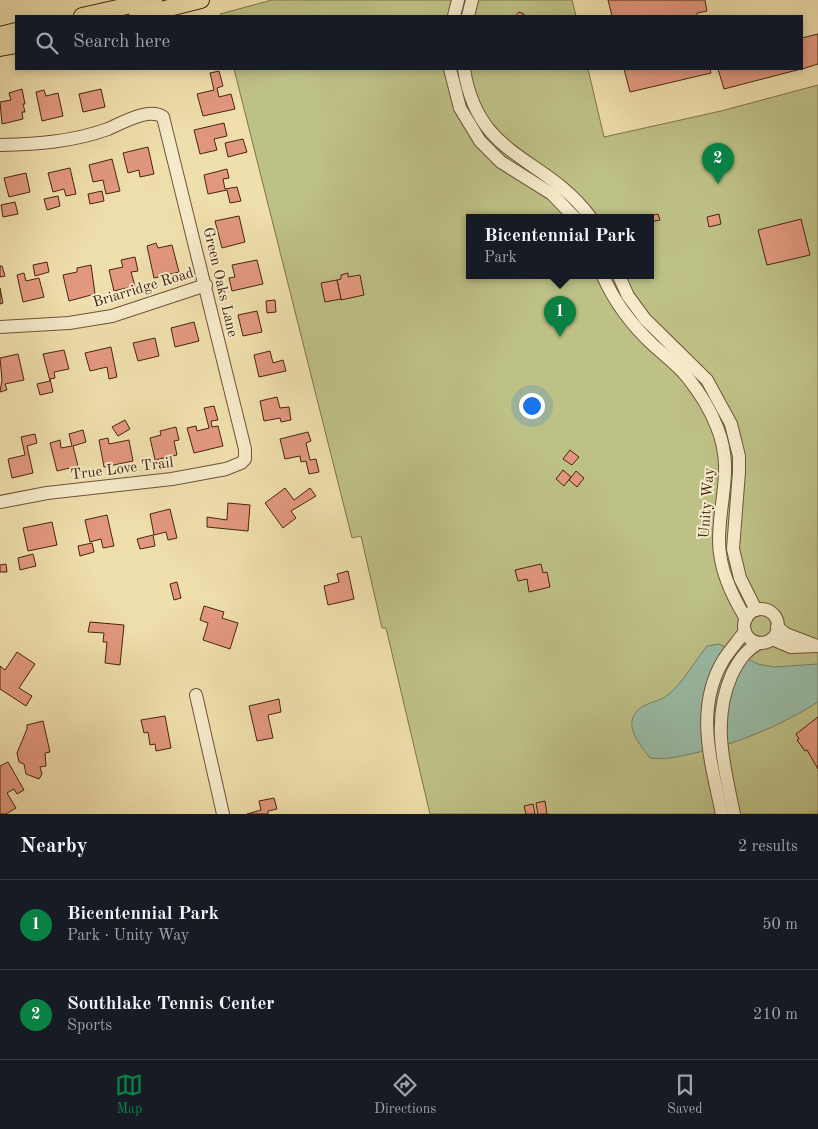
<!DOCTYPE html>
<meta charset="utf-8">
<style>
:root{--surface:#171b24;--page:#242831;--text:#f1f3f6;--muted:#9ea1a6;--line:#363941;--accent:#0b8043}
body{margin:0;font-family:"Old Standard TT",serif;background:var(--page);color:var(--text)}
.you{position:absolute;left:531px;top:405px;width:18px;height:18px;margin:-12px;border:4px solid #fff;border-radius:50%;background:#1a73e8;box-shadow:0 0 0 8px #1a73e833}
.badge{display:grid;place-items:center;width:32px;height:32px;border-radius:50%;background:var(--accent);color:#fff;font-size:16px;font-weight:700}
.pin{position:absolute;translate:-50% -41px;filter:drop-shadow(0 1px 2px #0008)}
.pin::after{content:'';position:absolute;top:26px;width:18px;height:15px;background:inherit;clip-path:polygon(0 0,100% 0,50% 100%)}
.popup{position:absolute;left:466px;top:214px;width:188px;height:65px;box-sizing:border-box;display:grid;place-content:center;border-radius:0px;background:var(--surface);filter:drop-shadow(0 1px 4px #0005);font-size:16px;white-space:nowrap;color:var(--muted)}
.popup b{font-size:19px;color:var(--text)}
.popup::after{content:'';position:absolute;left:50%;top:100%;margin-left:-10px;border:10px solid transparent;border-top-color:var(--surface)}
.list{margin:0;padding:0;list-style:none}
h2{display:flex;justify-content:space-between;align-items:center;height:65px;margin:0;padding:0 20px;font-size:21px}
h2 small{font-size:16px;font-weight:400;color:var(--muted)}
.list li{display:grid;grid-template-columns:32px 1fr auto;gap:15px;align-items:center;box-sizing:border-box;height:90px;padding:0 20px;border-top:1px solid var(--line)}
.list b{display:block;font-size:19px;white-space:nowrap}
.list p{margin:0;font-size:16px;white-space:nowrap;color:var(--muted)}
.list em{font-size:16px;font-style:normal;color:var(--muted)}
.icon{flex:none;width:28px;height:28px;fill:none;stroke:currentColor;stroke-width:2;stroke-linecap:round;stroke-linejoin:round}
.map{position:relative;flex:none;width:818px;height:814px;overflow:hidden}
.search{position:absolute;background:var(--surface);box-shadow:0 2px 8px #0003;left:15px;right:15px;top:15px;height:55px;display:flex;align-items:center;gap:12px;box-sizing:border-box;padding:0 18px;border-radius:0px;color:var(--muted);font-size:19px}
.sheet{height:245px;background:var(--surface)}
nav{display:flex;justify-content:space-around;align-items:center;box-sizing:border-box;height:70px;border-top:1px solid var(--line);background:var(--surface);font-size:14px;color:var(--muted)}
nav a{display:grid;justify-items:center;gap:2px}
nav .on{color:var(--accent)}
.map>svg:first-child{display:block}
</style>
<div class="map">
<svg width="818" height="814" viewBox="0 0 818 814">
<rect width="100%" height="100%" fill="#efdfac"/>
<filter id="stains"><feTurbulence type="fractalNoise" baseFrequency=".004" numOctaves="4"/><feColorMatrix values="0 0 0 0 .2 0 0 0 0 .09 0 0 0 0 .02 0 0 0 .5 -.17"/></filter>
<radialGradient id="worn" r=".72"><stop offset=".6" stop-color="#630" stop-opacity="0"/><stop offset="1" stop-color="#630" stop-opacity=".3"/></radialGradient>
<g fill="#bec186" stroke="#82724c" fill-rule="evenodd">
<polygon points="272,0 572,0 576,16 221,16 220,14"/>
<path d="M234,69H588L604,137L721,111L818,85V814H430L386,628H382L361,536L352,538ZM470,218H650V276H470Z"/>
</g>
<path fill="#9abda8" stroke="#79806c" d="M719,644L758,664L774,667L818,664V702C778,727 737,744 691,754C676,757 665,760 650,758C641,746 622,725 638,710C646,702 660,702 669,694C685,680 694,662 707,646Z"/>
<g fill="#e2987f" stroke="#472412">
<polygon points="608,0 705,0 707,11 697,13 697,16 612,16"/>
<polygon points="519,12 524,14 524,16 515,16"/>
<polygon points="818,34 818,64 802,69 802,38"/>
<polygon points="624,69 710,69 711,73 630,92"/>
<polygon points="718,69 801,69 724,89"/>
<polygon points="219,71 223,86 217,88 219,97 231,94 235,109 203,116 197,94 214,90 210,73"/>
<polygon points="22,89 25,104 23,104 25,112 22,112 23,119 2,124 0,102 11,100 9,93"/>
<polygon points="101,89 105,107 83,112 79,94"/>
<polygon points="44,90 46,96 58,93 63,116 42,121 36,92"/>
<polygon points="224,123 227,136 214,139 217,150 200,154 194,130"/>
<polygon points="243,139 247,152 228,157 225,143"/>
<polygon points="148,147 154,174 140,177 139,170 128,173 123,153"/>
<polygon points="112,159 120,191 106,194 103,180 93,182 89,165"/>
<polygon points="70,168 76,194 66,196 64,189 53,192 48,173"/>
<polygon points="227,169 229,178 223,179 225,189 237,187 241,201 230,203 227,190 208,194 204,175"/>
<polygon points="26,173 30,192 9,197 4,178"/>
<polygon points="102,191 104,201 90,204 88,194"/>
<polygon points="58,196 60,206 47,210 44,199"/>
<polygon points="15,202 18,214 3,217 1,205"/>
<polygon points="658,214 660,220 650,222 650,218 647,218 646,217"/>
<polygon points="719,214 721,224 709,227 707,217"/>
<polygon points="239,216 245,242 222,248 215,221"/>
<polygon points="801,219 810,255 767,265 758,230"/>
<polygon points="156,243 158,248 172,245 179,272 154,278 147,246"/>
<polygon points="135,257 138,271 131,272 135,286 114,291 109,270 123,267 121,260"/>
<polygon points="257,260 263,284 232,291 229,278 235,277 232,265"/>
<polygon points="47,262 49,272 35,276 33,265"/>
<polygon points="91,265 95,294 69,301 63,275 77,272 77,268"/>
<polygon points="0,266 2,266 5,276 0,277"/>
<polygon points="24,273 26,281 39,278 44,297 23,302 17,275"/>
<polygon points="348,273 348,277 360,275 364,295 341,300 337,280 341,279 341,275"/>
<polygon points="337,280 341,299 325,302 321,283"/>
<polygon points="0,288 3,303 0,304"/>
<polygon points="275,300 276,312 267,313 266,301"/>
<polygon points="257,311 262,332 243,336 238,315"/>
<polygon points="194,322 199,341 175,347 171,328"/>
<polygon points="155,338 159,356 138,361 133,343"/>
<polygon points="111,347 117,377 109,379 107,367 90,371 85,353"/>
<polygon points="64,350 69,369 54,372 55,378 50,379 53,392 40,395 37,384 50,381 43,354"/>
<polygon points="270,351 273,363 283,360 286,371 259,377 254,355"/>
<polygon points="18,354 24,380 5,384 7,390 0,392 2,380 0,358"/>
<polygon points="277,397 280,408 289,407 291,420 281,422 280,418 264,421 260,401"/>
<polygon points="214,406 218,420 211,421 212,427 218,426 223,446 194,453 187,428 196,426 197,431 209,428 204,408"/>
<polygon points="125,420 130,429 118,436 112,427"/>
<polygon points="176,427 179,440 174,441 177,455 155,460 150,438 161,435 160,431"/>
<polygon points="83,430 86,442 73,446 78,466 57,471 50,443 60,440 61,448 72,446 69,434"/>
<polygon points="308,432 311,441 306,443 310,460 316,459 319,472 309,474 306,461 301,462 300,456 285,459 280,439"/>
<polygon points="35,434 37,443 27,446 33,473 12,478 8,459 25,455 21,437"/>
<polygon points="108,438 109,444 129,440 133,461 104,467 99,440"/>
<polygon points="570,450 579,457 572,465 563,459"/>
<polygon points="563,470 571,477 564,486 556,479"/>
<polygon points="576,471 584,478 577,487 569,480"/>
<polygon points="285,488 294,500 310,488 316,496 291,511 296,518 283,528 265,503"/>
<polygon points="228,503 250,505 248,531 207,527 207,517 227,520"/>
<polygon points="170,509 177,538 168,540 166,532 154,535 150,514"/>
<polygon points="107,515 114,546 103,548 101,539 90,542 85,520"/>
<polygon points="52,522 57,545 28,551 23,528"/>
<polygon points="153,535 155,546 140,549 137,539"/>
<polygon points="92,543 94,552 80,556 78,546"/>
<polygon points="33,554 36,566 20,570 18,558"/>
<polygon points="6,564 7,572 0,572 0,565"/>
<polygon points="541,564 543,573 547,572 550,587 529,592 527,579 518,581 515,570"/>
<polygon points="348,571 354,599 328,605 324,586 339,582 337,574"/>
<polygon points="177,582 181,598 174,600 170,584"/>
<polygon points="204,606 224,612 222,618 238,623 230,649 203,640 208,623 200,620"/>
<polygon points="90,622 124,625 120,665 105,663 107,642 103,642 104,633 88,632"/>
<polygon points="17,652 35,664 19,688 32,696 26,706 0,689 0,666 5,670"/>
<polygon points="279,699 281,712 268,715 273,738 257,741 249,706"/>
<polygon points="165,716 171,748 156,751 155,744 150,745 148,732 144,733 141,720"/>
<polygon points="818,717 818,769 807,750 805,751 797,740 799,739 796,734"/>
<polygon points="43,721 50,752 45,753 46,766 40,767 42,774 39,779 26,774 24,764 19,762 17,753 27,729 27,725"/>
<polygon points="8,762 24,790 17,794 14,789 7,793 16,808 6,814 0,814 0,766"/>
<polygon points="274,798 277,809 268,811 268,814 247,814 261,810 259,801"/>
<polygon points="545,801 547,814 538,814 536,803"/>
<polygon points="533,804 535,814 526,814 524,806"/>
</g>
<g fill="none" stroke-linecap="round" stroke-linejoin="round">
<defs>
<g id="minor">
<polyline points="454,16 458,0"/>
<polyline points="468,16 472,0"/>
<polyline points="450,69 460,108 480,141 501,162 552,194 575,218"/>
<path d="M464,69C478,160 545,155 591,218"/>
<path d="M0,145C37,144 72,142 108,129C122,123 149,107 163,117L245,449V459L241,463L226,469L172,479L47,493L0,502"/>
<path d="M603,276C614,301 632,325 652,344C664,355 678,365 688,378C700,393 710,409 717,427C734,469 719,499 719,540C719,568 731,594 746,619"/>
<polyline points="619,276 628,296 645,319 707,380 731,424 739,456 739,472 733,549 740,578 756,610"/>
<polyline points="0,327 69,323 112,316 206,285"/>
<circle cx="761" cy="626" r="17"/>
<polyline points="777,627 786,634 815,645"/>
<polyline points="772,639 791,647 818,646"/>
<polyline points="196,695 223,814"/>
<path d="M722,814C711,762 694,708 724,659C730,650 738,641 745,631"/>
<path d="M734,814C724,765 711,721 732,674C739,660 746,650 759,643"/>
</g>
<g id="major">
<polyline points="82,16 154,0"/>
<polyline points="137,16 201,0"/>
<polyline points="0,35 16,31"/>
<polyline points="0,48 16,45"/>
</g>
</defs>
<use href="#minor" stroke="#715338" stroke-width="14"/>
<use href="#major" stroke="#472412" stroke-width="18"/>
<use href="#minor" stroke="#f5eac9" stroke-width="12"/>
<use href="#major" stroke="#efdfac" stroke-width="16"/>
</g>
<g text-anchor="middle" stroke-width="4" stroke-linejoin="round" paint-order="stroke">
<g font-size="15" fill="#472412" stroke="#f5eac9">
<text transform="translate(221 282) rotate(77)" y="5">Green Oaks Lane</text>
<text transform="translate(143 287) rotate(-17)" y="5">Briarridge Road</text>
<text transform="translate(122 468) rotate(-7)" y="5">True Love Trail</text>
<text transform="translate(706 503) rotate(-86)" y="5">Unity Way</text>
</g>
</g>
<rect width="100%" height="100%" filter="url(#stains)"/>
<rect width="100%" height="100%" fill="url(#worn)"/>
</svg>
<div class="you"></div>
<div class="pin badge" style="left:560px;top:337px">1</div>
<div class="popup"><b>Bicentennial Park</b>Park</div>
<div class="pin badge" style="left:718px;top:184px">2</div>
<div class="search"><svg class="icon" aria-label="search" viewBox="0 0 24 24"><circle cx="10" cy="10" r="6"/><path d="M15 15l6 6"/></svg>Search here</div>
</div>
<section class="sheet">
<h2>Nearby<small>2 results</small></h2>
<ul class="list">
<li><span class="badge">1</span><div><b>Bicentennial Park</b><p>Park · Unity Way</p></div><em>50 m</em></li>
<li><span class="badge">2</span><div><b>Southlake Tennis Center</b><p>Sports</p></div><em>210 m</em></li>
</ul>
</section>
<nav>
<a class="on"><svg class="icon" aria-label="map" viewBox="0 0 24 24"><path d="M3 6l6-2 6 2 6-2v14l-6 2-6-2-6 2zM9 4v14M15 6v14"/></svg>Map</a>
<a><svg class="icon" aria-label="directions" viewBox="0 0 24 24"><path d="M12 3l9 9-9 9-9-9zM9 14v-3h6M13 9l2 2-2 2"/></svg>Directions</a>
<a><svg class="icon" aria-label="saved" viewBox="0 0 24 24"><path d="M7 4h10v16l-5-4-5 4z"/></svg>Saved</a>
</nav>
